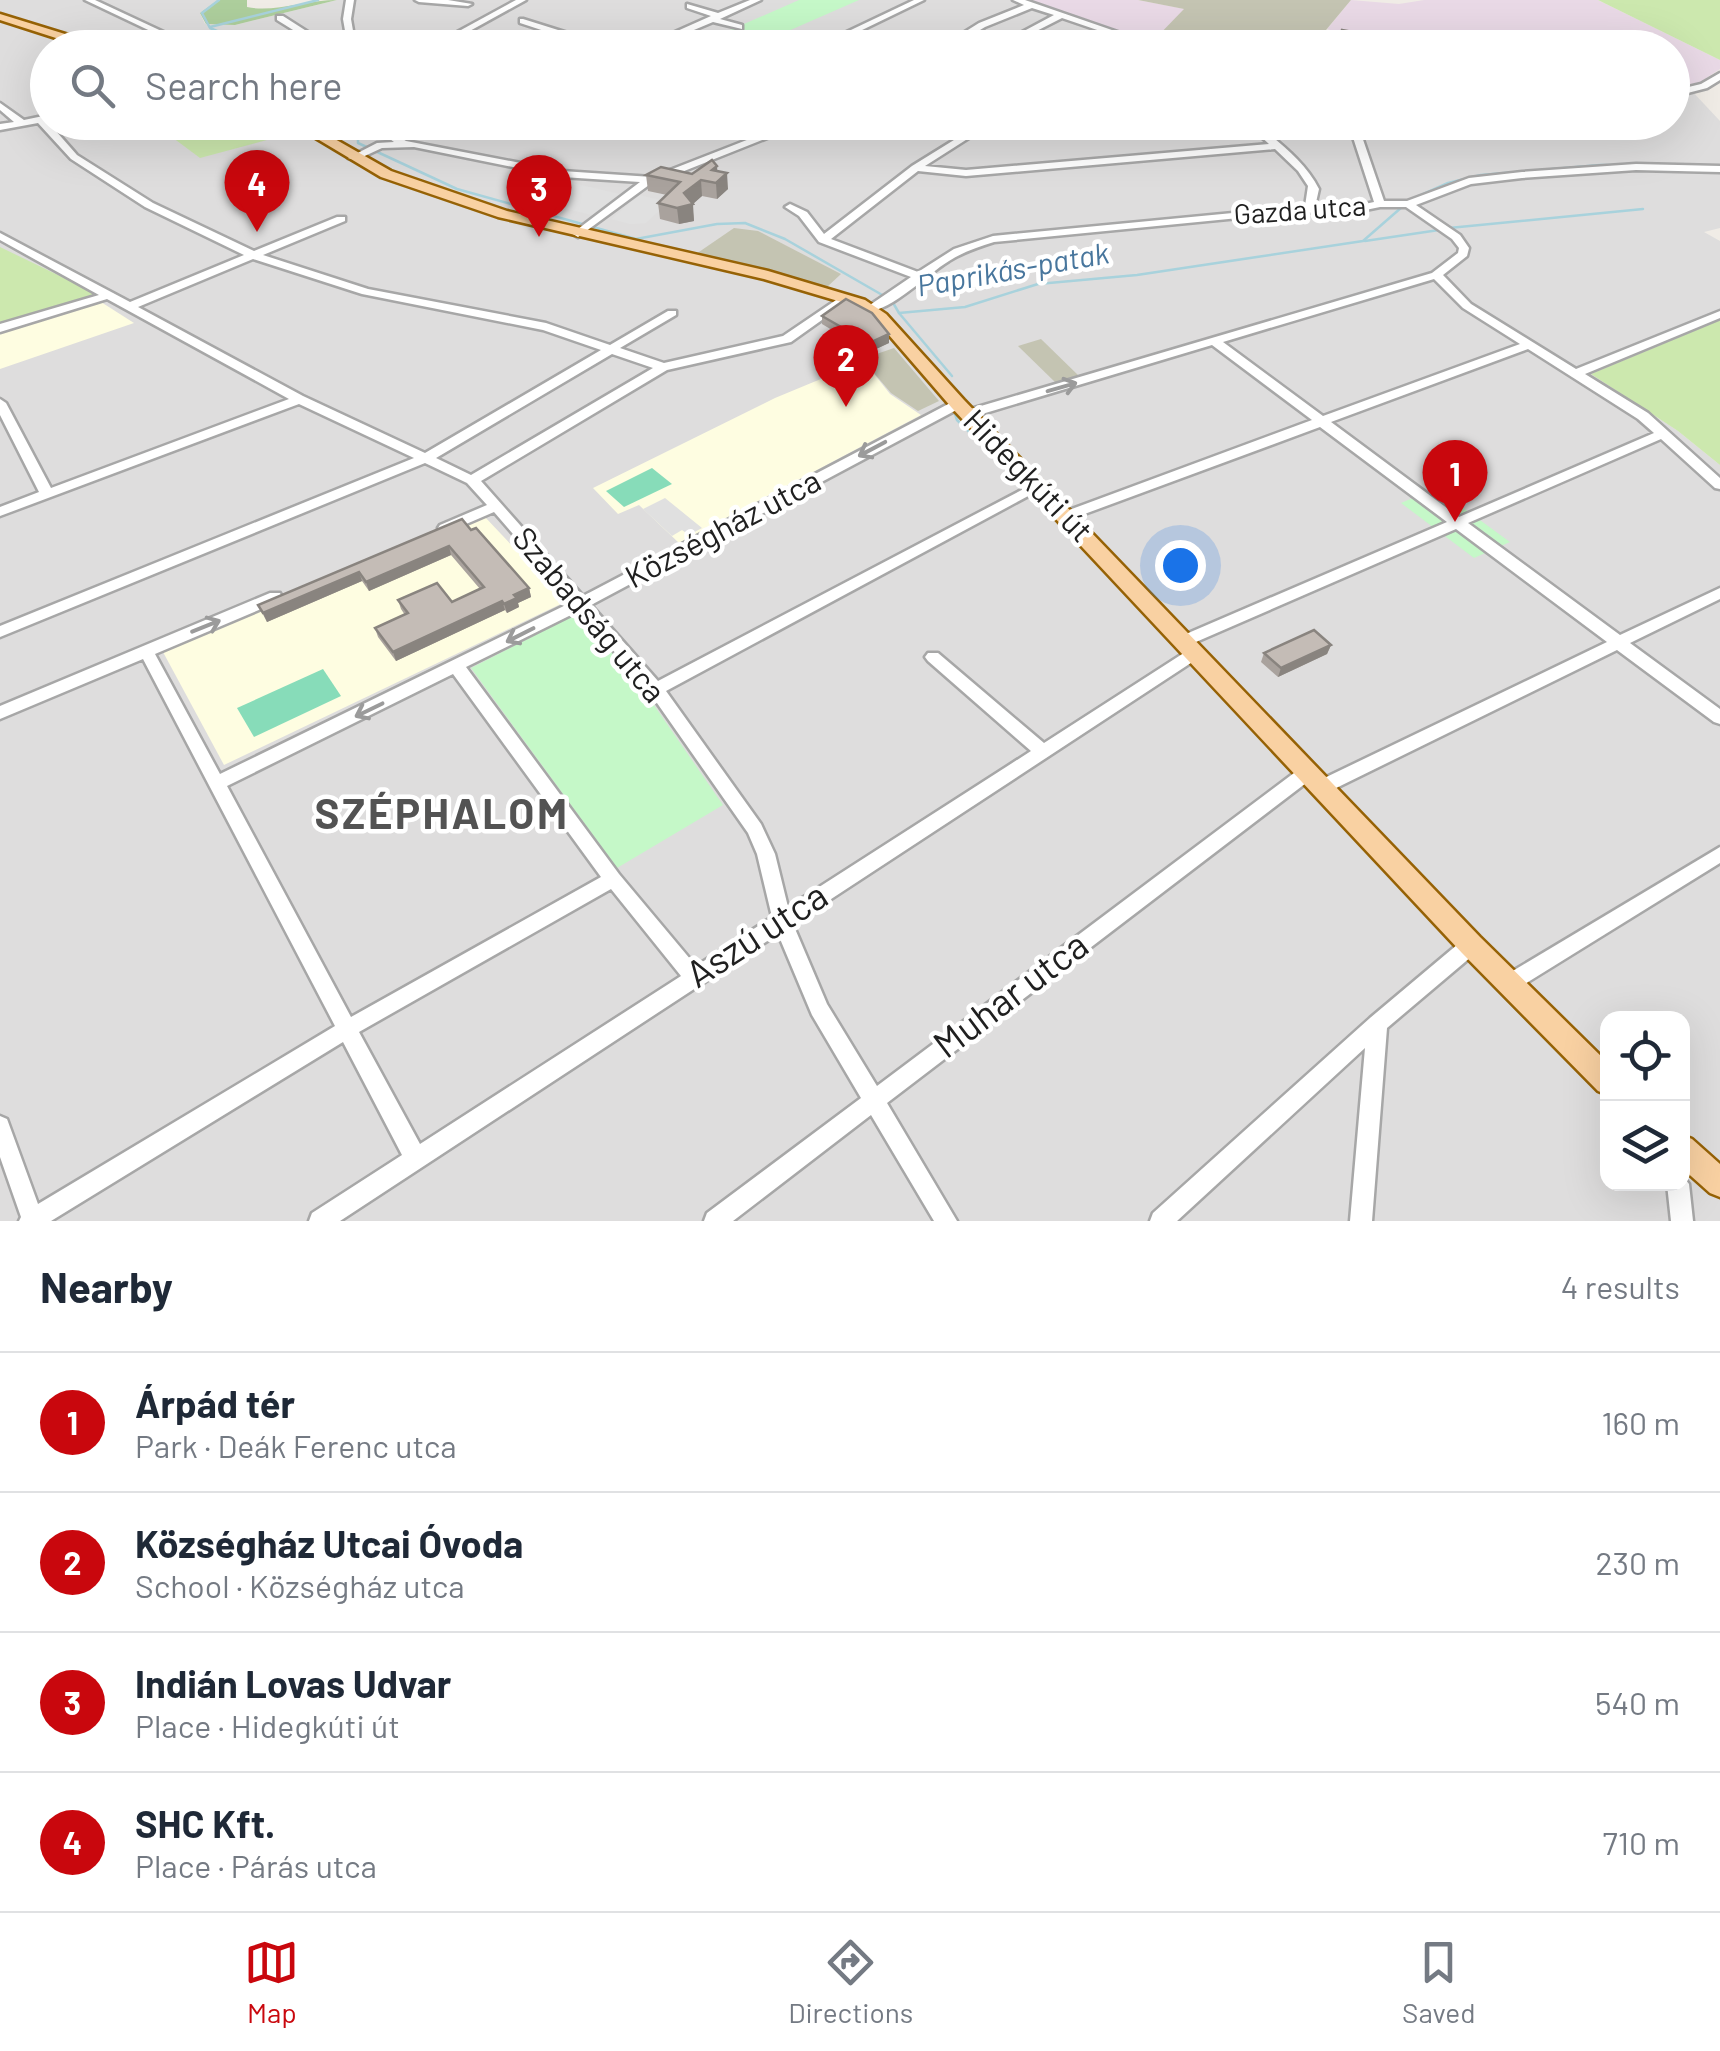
<!DOCTYPE html>
<meta charset="utf-8">
<style>
:root{--surface:#fff;--page:#f2f2f3;--text:#1f2937;--muted:#747a83;--line:#e0e1e3;--accent:#c9070d}
body{margin:0;font-family:Barlow,sans-serif;background:var(--page);color:var(--text)}
.controls{position:absolute;right:30px;bottom:30px;display:grid;overflow:hidden;border-radius:20px;box-shadow:0 10px 40px #0002}
.controls button{width:90px;height:90px;display:grid;place-items:center;padding:0;border:0;border-bottom:2px solid var(--line);background:var(--surface);color:var(--text);font:50px sans-serif}
.you{position:absolute;left:1180px;top:565px;width:35px;height:35px;margin:-25px;border:8px solid #fff;border-radius:50%;background:#1a73e8;box-shadow:0 0 0 15px #1a73e833}
.badge{display:grid;place-items:center;width:65px;height:65px;border-radius:50%;background:var(--accent);color:#fff;font-size:32px;font-weight:700}
.pin{position:absolute;translate:-50% -82px;filter:drop-shadow(0 2px 5px #0008)}
.pin::after{content:'';position:absolute;top:52px;width:35px;height:30px;background:inherit;clip-path:polygon(0 0,100% 0,50% 100%)}
.list{margin:0;padding:0;list-style:none}
h2{display:flex;justify-content:space-between;align-items:center;height:130px;margin:0;padding:0 40px;font-size:42px}
h2 small{font-size:32px;font-weight:400;color:var(--muted)}
.list li{display:grid;grid-template-columns:65px 1fr auto;gap:30px;align-items:center;box-sizing:border-box;height:140px;padding:0 40px;border-top:2px solid var(--line)}
.list b{display:block;font-size:38px;white-space:nowrap}
.list p{margin:0;font-size:32px;white-space:nowrap;color:var(--muted)}
.list em{font-size:32px;font-style:normal;color:var(--muted)}
.icon{flex:none;width:55px;height:55px;fill:none;stroke:currentColor;stroke-width:2;stroke-linecap:round;stroke-linejoin:round}
.map{position:relative;flex:none;width:1720px;height:1221px;overflow:hidden}
.search{position:absolute;background:var(--surface);box-shadow:0 10px 40px #0002;left:30px;right:30px;top:30px;height:110px;display:flex;align-items:center;gap:25px;box-sizing:border-box;padding:0 35px;border-radius:55px;color:var(--muted);font-size:38px}
.sheet{height:690px;background:var(--surface)}
nav{display:flex;justify-content:space-around;align-items:center;box-sizing:border-box;height:140px;border-top:2px solid var(--line);background:var(--surface);font-size:28px;color:var(--muted)}
nav a{display:grid;justify-items:center;gap:5px}
nav .on{color:var(--accent)}
.map>svg:first-child{display:block}
</style>
<div class="map">
<svg width="1720" height="1221" viewBox="0 0 1720 1221">
<rect width="100%" height="100%" fill="#f0ece6"/>
<path fill="#dedddd" fill-rule="evenodd" d="M0,0H218L200,13L205,24L235,25L337,0H1025L1170,47L48,48V122H1672L1673,91L1690,89L1720,121V228L1704,232L1720,241V320L1592,374L1678,431L1720,465V1221H0ZM1608,1018H1682V1184H1608Z"/>
<g fill="#e9d9e6">
<polygon points="1034,0 1138,0 1185,9 1152,42 1031,2"/>
<polygon points="1351,0 1399,4 1424,0 1598,0 1720,60 1720,69 1690,89 1673,91 1672,48 1387,47 1327,29"/>
</g>
<g fill="#fefde1">
<polygon points="101,302 134,323 0,369 0,333"/>
<polygon points="857,364 867,365 890,394 921,415 679,543 639,505 618,514 593,488 775,398"/>
<polygon points="484,516 565,602 224,765 163,652"/>
</g>
<g fill="#c4c4b2">
<polygon points="1138,0 1351,0 1311,48 1170,47 1152,42 1184,9"/>
<polygon points="734,228 758,231 841,274 827,287 696,254"/>
<polygon points="1041,339 1080,377 1057,384 1018,346"/>
<polygon points="894,348 939,401 918,411 891,393 862,359"/>
</g>
<g fill="#cce8ae">
<polygon points="1598,0 1720,0 1720,60"/>
<polygon points="153,123 288,123 300,131 200,158"/>
<polygon points="0,247 91,291 93,295 0,325"/>
<polygon points="1720,320 1720,465 1678,431 1591,374"/>
</g>
<path fill="#adce9c" d="M218,0H247V7C272,13 308,0 337,0L235,25L206,24L200,13Z"/>
<g fill="#c5f8c8">
<polygon points="799,0 859,0 752,47 689,48"/>
<polygon points="1436,488 1510,542 1474,558 1401,503"/>
<polygon points="580,612 647,695 723,805 617,868 471,668"/>
</g>
<g fill="#87dcb9">
<polygon points="652,468 672,484 624,507 606,491"/>
<polygon points="323,669 341,696 254,737 237,708"/>
</g>
<g fill="#e0e0e0">
<polygon points="564,181 624,195 596,216 534,201"/>
<polygon points="639,195 669,202 646,223 630,224 611,219"/>
<polygon points="665,498 702,528 689,535 682,530 672,536 643,509"/>
</g>
<g fill="none" stroke-linecap="round" stroke-linejoin="round">
<g stroke="#a8d2dc" stroke-width="2.5">
<polyline points="219,0 202,13 210,28 256,48"/>
<polyline points="210,27 318,0"/>
<polyline points="358,122 358,143 457,189 636,239 717,224 745,223 785,239 884,296"/>
<polyline points="1449,228 1643,209"/>
<polyline points="1365,241 1439,230"/>
<polyline points="892,301 899,313 965,307 1038,284 1137,275 1363,241 1410,200 1448,183 1481,175 1600,165 1720,166"/>
<polyline points="899,313 952,376"/>
<polyline points="954,411 957,420 996,458"/>
</g>
<polyline stroke="#a8d2dc" stroke-width="4" points="994,456 1025,486"/>
<polyline stroke="#a8d2dc" stroke-width="5" points="1489,980 1567,1059"/>
<defs>
<g id="minor">
<polygon points="85,0 95,0 170,35 163,37"/>
<polygon points="346,0 354,0 351,19 356,48 348,48 343,19"/>
<polygon points="415,0 448,0 472,4 468,6 419,2"/>
<polygon points="516,0 526,0 439,48 428,48"/>
<polygon points="750,0 761,0 720,19 742,25 742,29 713,22 651,48 639,48 711,16 687,8 687,4 718,13"/>
<polygon points="914,0 924,0 825,48 813,48"/>
<polygon points="1013,0 1025,0 1164,48 1150,48 1062,18 1003,48 992,48 1054,15 1032,8 985,27 950,48 939,48 979,23 1024,5"/>
<polygon points="277,16 283,16 333,48 322,48 277,20"/>
<polygon points="523,19 609,46 610,48 596,48 520,23 520,19"/>
<polygon points="774,35 803,46 804,48 791,48 771,40 770,38"/>
<polygon points="1720,73 1720,80 1707,88 1672,97 1672,91 1701,84"/>
<path d="M0,103L24,120L48,115V122L77,155L153,203L254,251L337,217H345V221L263,255L368,289L546,323L610,345L668,311H676V315L620,348L664,363L783,336L842,296H850V300L791,342L667,370L481,481L583,596L954,401H962V407L591,605L658,681L1033,484L1038,483L1045,487L666,691L761,824L775,854L788,907L1031,751L928,661L925,657L928,653H938L1044,743L1190,649H1200L1203,653L1200,657L793,924L827,1004L877,1086L1302,767L1308,765L1314,767L1316,772L1314,777L887,1103L957,1221H934L871,1115L733,1221H704L707,1213L861,1098L812,1015L778,934L340,1221H309L312,1213L402,1155L343,1042L51,1221H19L21,1217L0,1157V1116L7,1119L38,1204L335,1026L143,659L0,719V706L270,593H280L282,597L280,601L155,654L220,774L572,602L494,512L450,531H440L438,528L440,525L487,505L467,483L425,463L0,637V626L414,458L299,404L0,516V507L39,492L0,415V399L6,403L51,488L289,399L107,299L0,332V324L99,295L0,240V233L130,302L244,255L145,207L71,159L38,123L0,130V124L14,122L0,110ZM253,259L362,294L543,330L601,350L425,453L303,396L138,307ZM612,354L653,368L471,475L436,458ZM579,611L650,693L748,833L757,854L772,917L696,966L619,874L466,667ZM453,674L601,877L351,1017L227,786ZM611,889L681,976L420,1144L359,1032Z"/>
<polygon points="444,122 458,122 447,128 441,128 441,124"/>
<polygon points="621,122 660,122 639,129"/>
<polygon points="793,122 807,122 649,185 578,237 573,234 574,232 640,182 562,177 414,147 382,148 356,160 348,158 377,143 394,142 379,131 377,129 382,126 406,141 562,171 652,177"/>
<path d="M983,122H994L925,166L966,170L1269,144L1245,122H1255C1278,142 1305,161 1319,189L1315,207L1346,208L1374,202L1348,122H1357L1384,201H1407L1469,178L1522,172L1636,164L1720,166V172L1636,170L1522,178L1471,184L1416,205L1460,235L1469,248L1467,256L1443,275L1471,304L1576,369L1720,311V318L1585,374L1648,413L1720,478V489L1715,488L1661,439L1468,523L1620,635L1720,588V599L1630,643L1720,709V724L1714,722L1617,650L1328,792L1322,794L1316,792L1313,787L1316,782L1607,642L1456,529L1189,645H1179L1176,641L1179,637L1447,522L1320,427L1071,519H1061L1059,516L1061,513L1312,420L1212,345L972,417H964L962,414L964,411L1432,273L1458,253L1459,248L1452,239L1406,207H1380L1346,214L1300,212L994,242C978,247 963,252 949,261C927,274 891,312 867,311V307L911,277L819,242L799,216L785,207L790,204L807,212L824,234L912,166ZM1275,149L1298,171L1308,186L1305,206L993,236L954,249L918,272L831,239L918,171L966,176ZM1434,279L1463,308L1520,344L1323,416L1223,342ZM1528,349L1638,419L1654,433L1459,517L1331,422Z"/>
<polygon points="1720,847 1720,863 1515,990 1508,993 1501,990 1498,984 1501,978"/>
<polygon points="1471,937 1478,939 1480,945 1478,951 1387,1028 1372,1221 1350,1221 1365,1048 1177,1221 1150,1221 1153,1213 1370,1018 1464,939"/>
<polygon points="1682,1175 1689,1184 1693,1221 1671,1221 1667,1184 1682,1184"/>
</g>
<g id="major">
<polygon points="0,14 104,46 105,48 87,48 0,20"/>
<polygon points="289,122 305,122 391,171 507,211 768,271 865,300 886,314 964,400 1480,937 1608,1063 1608,1095 1598,1091 1462,953 952,408 876,320 855,306 764,279 498,217 381,177"/>
<polygon points="1682,1135 1692,1139 1720,1164 1720,1197 1710,1193 1682,1168"/>
</g>
</defs>
<use href="#minor" stroke="#a7a7a7" stroke-width="5"/>
<use href="#major" stroke="#966205" stroke-width="5"/>
<use href="#minor" fill="#fff" fill-rule="evenodd"/>
<use href="#major" fill="#f9d1a2" fill-rule="evenodd"/>
</g>
<g fill="#a9a29d">
<polygon points="717,166 717,171 728,189 717,199 702,196 692,204 694,221 679,224 660,219 658,203 667,195 648,191 646,175 692,174"/>
<polygon points="822,316 889,334 889,343 848,362 848,353 852,342 822,324"/>
<polygon points="471,530 529,588 531,597 518,603 519,607 507,613 505,610 396,661 378,637 375,628 405,615 401,609 398,600 452,602 480,589 451,555 369,591 362,581 267,622 258,605"/>
<polygon points="1331,645 1327,654 1278,677 1261,662 1264,653"/>
</g>
<g fill="#89847f">
<polygon points="717,166 718,181 727,173 728,189 717,199 716,183 712,170"/>
<polygon points="701,180 702,196 692,205 693,204 694,221 679,224 677,208 684,193"/>
<polygon points="889,334 889,343 848,362 848,353"/>
<polygon points="449,546 451,555 369,591 366,582"/>
<polygon points="359,572 362,581 267,622 263,613"/>
<polygon points="529,588 531,597 518,603 519,607 507,613 504,604 514,595"/>
<polygon points="502,601 505,610 396,661 393,652"/>
<polygon points="1331,645 1327,654 1278,677 1281,668"/>
</g>
<g fill="#c4bcb6" stroke="#89847f" stroke-width="2.5">
<polygon points="1342,30 1374,36 1367,48 1331,48"/>
<polygon points="712,160 717,166 712,170 727,173 716,183 701,180 684,193 693,204 677,208 658,203 680,182 646,175 661,167 692,174"/>
<polygon points="846,299 872,313 889,334 848,353 855,335 822,316"/>
<polygon points="462,519 471,530 476,528 529,588 514,595 517,598 504,604 502,601 393,652 375,628 408,613 398,600 437,583 452,602 484,587 449,546 366,582 359,572 263,613 258,605"/>
<polygon points="1314,630 1331,645 1281,668 1264,653"/>
</g>
<defs><path id="oneway-shaft" d="M-6 0H5M1.5-3L5.5 0L1.5 3" fill="none" stroke-width="1.6" stroke-linecap="round" stroke-linejoin="round" transform="scale(2.5)"/></defs>
<g stroke="#9b9b9b">
<use href="#oneway-shaft" transform="translate(1062 387) rotate(-16)"/>
<use href="#oneway-shaft" transform="translate(872 449) rotate(152)"/>
<use href="#oneway-shaft" transform="translate(206 626) rotate(-22)"/>
<use href="#oneway-shaft" transform="translate(520 635) rotate(153)"/>
<use href="#oneway-shaft" transform="translate(369 710) rotate(154)"/>
</g>
<g text-anchor="middle" stroke-width="9" stroke-linejoin="round" paint-order="stroke">
<g font-size="28" fill="#202020" stroke="#fff">
<text transform="translate(1300 210) rotate(-4)" y="10">Gazda utca</text>
</g>
<g font-size="30" font-style="italic" fill="#48769d" stroke="#fff">
<text transform="translate(1013 270) rotate(-10)" y="10">Paprikás-patak</text>
</g>
<g font-size="32" fill="#202020" stroke="#fff">
<text transform="translate(1028 476) rotate(46)" y="11">Hidegkúti út</text>
<text transform="translate(723 529) rotate(-28)" y="11">Községház utca</text>
<text transform="translate(589 615) rotate(50)" y="11">Szabadság utca</text>
</g>
<g font-size="38" fill="#202020" stroke="#fff">
<text transform="translate(757 935) rotate(-33)" y="13">Aszú utca</text>
<text transform="translate(1011 995) rotate(-37)" y="13">Muhar utca</text>
</g>
<g font-size="42" font-weight="bold" letter-spacing="2.5" fill="#535353" stroke="#fff">
<text x="442" y="829">SZÉPHALOM</text>
</g>
</g>
</svg>
<div class="controls">
<button><svg class="icon" aria-label="locate" viewBox="0 0 24 24"><circle cx="12" cy="12" r="6"/><path d="M12 2v4M12 18v4M2 12h4M18 12h4"/></svg></button>
<button><svg class="icon" aria-label="layers" viewBox="0 0 24 24"><path d="M12 4l9 5-9 5-9-5zM3 14l9 5 9-5"/></svg></button>
</div>
<div class="you"></div>
<div class="pin badge" style="left:1455px;top:522px">1</div>
<div class="pin badge" style="left:846px;top:407px">2</div>
<div class="pin badge" style="left:539px;top:237px">3</div>
<div class="pin badge" style="left:257px;top:232px">4</div>
<div class="search"><svg class="icon" aria-label="search" viewBox="0 0 24 24"><circle cx="10" cy="10" r="6"/><path d="M15 15l6 6"/></svg>Search here</div>
</div>
<section class="sheet">
<h2>Nearby<small>4 results</small></h2>
<ul class="list">
<li><span class="badge">1</span><div><b>Árpád tér</b><p>Park · Deák Ferenc utca</p></div><em>160 m</em></li>
<li><span class="badge">2</span><div><b>Községház Utcai Óvoda</b><p>School · Községház utca</p></div><em>230 m</em></li>
<li><span class="badge">3</span><div><b>Indián Lovas Udvar</b><p>Place · Hidegkúti út</p></div><em>540 m</em></li>
<li><span class="badge">4</span><div><b>SHC Kft.</b><p>Place · Párás utca</p></div><em>710 m</em></li>
</ul>
</section>
<nav>
<a class="on"><svg class="icon" aria-label="map" viewBox="0 0 24 24"><path d="M3 6l6-2 6 2 6-2v14l-6 2-6-2-6 2zM9 4v14M15 6v14"/></svg>Map</a>
<a><svg class="icon" aria-label="directions" viewBox="0 0 24 24"><path d="M12 3l9 9-9 9-9-9zM9 14v-3h6M13 9l2 2-2 2"/></svg>Directions</a>
<a><svg class="icon" aria-label="saved" viewBox="0 0 24 24"><path d="M7 4h10v16l-5-4-5 4z"/></svg>Saved</a>
</nav>
